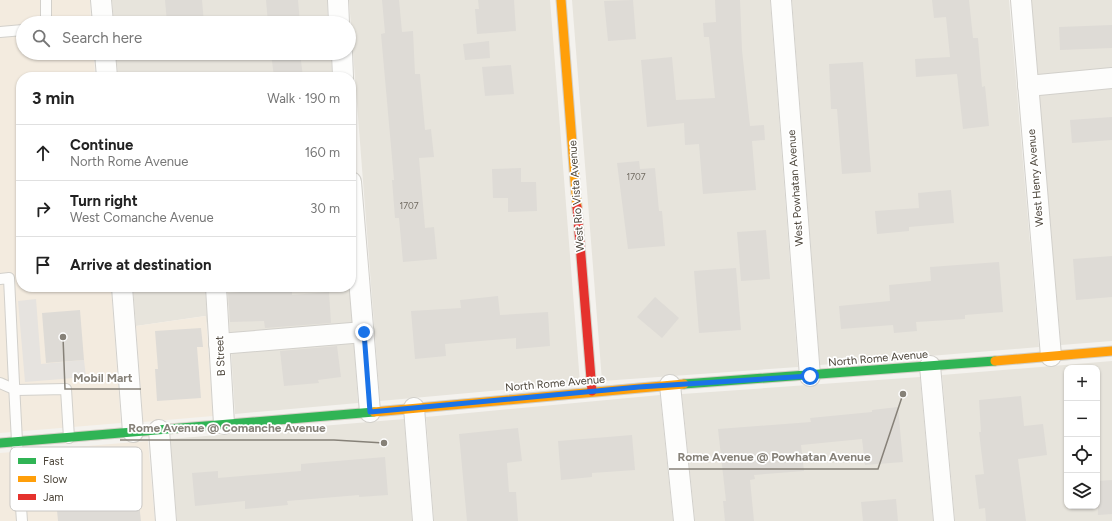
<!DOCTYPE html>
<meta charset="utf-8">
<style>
:root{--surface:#fff;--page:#f6f6f6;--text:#222;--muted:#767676;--line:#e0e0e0}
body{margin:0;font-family:Figtree,sans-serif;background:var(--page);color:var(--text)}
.controls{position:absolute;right:12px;bottom:12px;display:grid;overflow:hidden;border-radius:8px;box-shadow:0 1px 3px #0004}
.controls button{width:36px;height:36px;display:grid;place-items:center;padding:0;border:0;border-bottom:1px solid var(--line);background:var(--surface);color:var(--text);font:20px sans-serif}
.stop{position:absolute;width:12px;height:12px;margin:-9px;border:3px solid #1a73e8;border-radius:50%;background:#fff}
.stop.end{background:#1a73e8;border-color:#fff;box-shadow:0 1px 4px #0008}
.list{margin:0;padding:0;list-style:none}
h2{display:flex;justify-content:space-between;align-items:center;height:52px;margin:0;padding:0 16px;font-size:17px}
h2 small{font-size:13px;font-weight:400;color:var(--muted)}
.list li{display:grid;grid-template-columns:26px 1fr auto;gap:12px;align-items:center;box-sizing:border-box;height:56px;padding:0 16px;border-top:1px solid var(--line)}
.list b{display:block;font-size:15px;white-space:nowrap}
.list p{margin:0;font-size:13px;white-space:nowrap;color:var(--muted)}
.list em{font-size:13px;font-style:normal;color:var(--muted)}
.icon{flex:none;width:22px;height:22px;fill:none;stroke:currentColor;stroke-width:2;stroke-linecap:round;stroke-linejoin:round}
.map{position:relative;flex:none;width:1112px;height:521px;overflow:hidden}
.search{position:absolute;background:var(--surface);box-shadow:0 1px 3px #0004;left:16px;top:16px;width:340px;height:44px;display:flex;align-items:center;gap:10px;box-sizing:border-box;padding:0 14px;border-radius:22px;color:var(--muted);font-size:15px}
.panel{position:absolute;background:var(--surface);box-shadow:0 1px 3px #0004;left:16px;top:72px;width:340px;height:220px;border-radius:16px}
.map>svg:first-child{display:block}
</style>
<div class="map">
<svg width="1112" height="521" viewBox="0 0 1112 521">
<rect width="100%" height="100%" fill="#f4f2ee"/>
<g fill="#e7e4dc" fill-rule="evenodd">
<polygon points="112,0 327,0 328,23 114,23"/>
<polygon points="349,0 550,0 580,383 380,401"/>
<polygon points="572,0 770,0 798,367 602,381"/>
<polygon points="792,0 1009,0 1039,347 820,365"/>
<polygon points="1031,0 1112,0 1112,68 1038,75"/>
<polygon points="116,53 331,53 332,77 118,77"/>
<polygon points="1112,88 1112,341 1061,345 1039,95"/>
<polygon points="133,287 205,287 208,331 205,316 136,326"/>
<polygon points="227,287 350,287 358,403 235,414"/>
<path d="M1112,361V521H955L942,375ZM1067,368H1097V506H1067Z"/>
<polygon points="920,377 933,521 695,521 682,394"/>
<polygon points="660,395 673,521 434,521 426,417"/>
<polygon points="404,419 412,521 177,521 170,439"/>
</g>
<g fill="#f3ebdf">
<polygon points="0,0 90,0 91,23 23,23 23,53 94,53 95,77 21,77 21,287 111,287 121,423 0,433"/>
<polygon points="206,316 213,416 143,422 136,326"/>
<polygon points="148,441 155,521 0,521 0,453"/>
</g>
<polygon fill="#e6e3df" points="36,299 41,364 84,360 86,377 25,382 18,301"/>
<g fill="#dedbd6">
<polygon points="165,0 202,0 204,23 167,23"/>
<polygon points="266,0 298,0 300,23 268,23"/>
<polygon points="382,0 399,0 402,32 413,31 415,74 420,74 425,130 431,129 434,157 419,158 425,228 434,227 437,259 403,262 399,218 395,218 392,180 394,180 381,34 385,33"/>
<polygon points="478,0 514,0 516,31 477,34 475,9 479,9"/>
<polygon points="633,0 636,39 608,41 604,1"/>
<polygon points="715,0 740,0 742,50 750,126 764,125 765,140 752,141 756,190 703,194 699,144 685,145 684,123 647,127 641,60 672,57 676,100 715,98 709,37 704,37 703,23 716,22"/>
<polygon points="932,0 969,0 973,38 978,38 982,87 985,86 989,126 963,129 957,74 916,77 915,59 950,57 946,17 934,18"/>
<polygon points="1112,25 1112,48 1060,50 1059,27"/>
<polygon points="489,41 490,58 465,60 463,44"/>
<polygon points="271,53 300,53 303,77 274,77"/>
<polygon points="863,62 871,172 842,174 837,109 831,109 829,64"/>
<polygon points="511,65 514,94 485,96 482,67"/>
<polygon points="1112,117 1112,140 1072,143 1070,120"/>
<polygon points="639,161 640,169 655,168 659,211 662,211 665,246 628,249 617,163"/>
<polygon points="521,168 521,182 536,182 537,211 508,212 508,198 493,198 492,169"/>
<polygon points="951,190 954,223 909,227 909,231 877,234 875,211 919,208 918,193"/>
<polygon points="766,230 770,279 741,281 737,232"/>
<polygon points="1112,256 1112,297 1076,300 1073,259"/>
<polygon points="999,262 1003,312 965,315 965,319 916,322 917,331 894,333 893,325 841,329 839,306 890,301 889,285 931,281 930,267"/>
<polygon points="736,268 741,330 699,333 694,271"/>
<polygon points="260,290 292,290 292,295 329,292 331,323 265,328 264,321 230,322 228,293"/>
<polygon points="498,296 500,315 548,312 550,346 516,349 516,338 445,344 446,356 415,359 411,311 461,308 460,300"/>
<polygon points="655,297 679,318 662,338 637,317"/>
<polygon points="80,310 84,360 46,363 42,313"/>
<polygon points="201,328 203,347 197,347 201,398 157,401 155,369 158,369 155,331"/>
<polygon points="337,346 341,377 318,380 319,383 284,386 280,351"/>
<polygon points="1021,396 1024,426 1043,424 1047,455 1018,459 1026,521 986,521 985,508 979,509 975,475 984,474 979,432 981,432 979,400"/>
<polygon points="898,407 903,462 865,465 862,439 801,445 804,471 754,475 755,479 750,480 754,521 725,521 723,501 726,501 718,429 811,422 810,418 872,412 872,410"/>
<polygon points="518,428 522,461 507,463 509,492 516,492 518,521 467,521 459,434"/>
<polygon points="632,435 635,470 592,473 592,477 561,480 558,441"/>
<polygon points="385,457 388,495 359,497 359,495 287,501 288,505 245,509 245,501 195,506 192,473 218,471 218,478 301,471 301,464"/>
<polygon points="1112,480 1112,514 1098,515 1097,481"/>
<polygon points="896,499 898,521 863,521 861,502"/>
<polygon points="139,503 141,521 58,521 57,510"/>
</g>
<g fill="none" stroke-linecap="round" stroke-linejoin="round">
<defs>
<g id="lane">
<polyline points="46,0 46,23"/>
<polyline points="0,32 23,30"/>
<path d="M0,279L9,278C13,359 16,440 22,521"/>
<polyline points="0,383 16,390 66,389 69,438"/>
</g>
<g id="street">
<polyline points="101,0 103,23"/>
<polyline points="338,0 339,23"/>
<polyline points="781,0 810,376"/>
<polyline points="1021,0 1051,356"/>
<polyline points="105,53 107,77"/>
<polyline points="342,53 343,77"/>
<polyline points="1028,86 1112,78"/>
<polyline points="351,182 370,412"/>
<polyline points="122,287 133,432"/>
<polyline points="216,287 224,424"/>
<polyline points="219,344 364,332"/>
<polyline points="930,366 944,521"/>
<polyline points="670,385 684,521"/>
<polyline points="414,408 423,521"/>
<polyline points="159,430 166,521"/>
</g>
<g id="fast">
<polyline points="684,384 995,361"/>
<polyline points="0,443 374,412"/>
</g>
<g id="slow">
<polyline points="561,0 577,207"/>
<polyline points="995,361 1112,351"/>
<polyline points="374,412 684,384"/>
</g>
<polyline id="jam" points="577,207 592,391"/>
</defs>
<use href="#lane" stroke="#d2d0cb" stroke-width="12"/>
<use href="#street" stroke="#d2d0cb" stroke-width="22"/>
<use href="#fast" stroke="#d3cfc5" stroke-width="11"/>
<use href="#slow" stroke="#d3cfc5" stroke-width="11"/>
<use href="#jam" stroke="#d3cfc5" stroke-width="11"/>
<use href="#lane" stroke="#fdfdfc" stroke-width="10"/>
<use href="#street" stroke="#fdfdfc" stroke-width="20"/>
<use href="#fast" stroke="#30b455" stroke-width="9"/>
<use href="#slow" stroke="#ff9f0a" stroke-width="9"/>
<use href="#jam" stroke="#e5322d" stroke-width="9"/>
</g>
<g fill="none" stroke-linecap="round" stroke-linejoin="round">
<polyline stroke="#1a73e8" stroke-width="5" points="364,332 370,412 639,387 810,376"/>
</g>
<g text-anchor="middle" stroke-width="3.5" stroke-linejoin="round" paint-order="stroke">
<g font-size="9" fill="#706a61">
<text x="636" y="180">1707</text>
<text x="409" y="209">1707</text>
</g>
<g font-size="11" fill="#4b4439" stroke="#fff">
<text transform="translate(1035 178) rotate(-95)" y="4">West Henry Avenue</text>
<text transform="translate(795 188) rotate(-94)" y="4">West Powhatan Avenue</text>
<text transform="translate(576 196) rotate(-94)" y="4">West Rio Vista Avenue</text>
<text transform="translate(220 356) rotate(-93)" y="4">B Street</text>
<text transform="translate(878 358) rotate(-5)" y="4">North Rome Avenue</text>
<text transform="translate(555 383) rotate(-5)" y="4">North Rome Avenue</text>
</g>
</g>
<rect x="10" y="447" width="132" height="64" rx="6" fill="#fff" stroke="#c9c7c4" stroke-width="1"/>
<rect x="18" y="458" width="18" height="6" fill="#30b455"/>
<rect x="18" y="476" width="18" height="6" fill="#ff9f0a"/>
<rect x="18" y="494" width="18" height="6" fill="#e5322d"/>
<g font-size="11" fill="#4b4439">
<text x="43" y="465">Fast</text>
<text x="43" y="483">Slow</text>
<text x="43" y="501">Jam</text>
</g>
<path fill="none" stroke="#868178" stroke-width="1.5" d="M63 337L65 389H141M384 443L334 440H120M903 394L878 469H669"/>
<g fill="#868178" stroke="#fff" stroke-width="1.5">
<circle cx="63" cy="337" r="4"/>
<circle cx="384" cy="443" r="4"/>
<circle cx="903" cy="394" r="4"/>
</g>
<g font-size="12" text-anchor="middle" font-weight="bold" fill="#868178" stroke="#fff" stroke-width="3.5" stroke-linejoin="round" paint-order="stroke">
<text x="103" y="382">Mobil Mart</text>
<text x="227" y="432">Rome Avenue @ Comanche Avenue</text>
<text x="774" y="461">Rome Avenue @ Powhatan Avenue</text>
</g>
</svg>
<div class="controls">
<button>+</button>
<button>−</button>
<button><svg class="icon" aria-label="locate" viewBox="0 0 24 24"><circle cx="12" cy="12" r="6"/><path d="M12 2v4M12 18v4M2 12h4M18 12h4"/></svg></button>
<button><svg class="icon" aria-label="layers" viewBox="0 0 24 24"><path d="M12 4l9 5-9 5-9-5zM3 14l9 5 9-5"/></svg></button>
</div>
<div class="stop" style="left:810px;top:376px"></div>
<div class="stop end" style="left:364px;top:332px"></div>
<div class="search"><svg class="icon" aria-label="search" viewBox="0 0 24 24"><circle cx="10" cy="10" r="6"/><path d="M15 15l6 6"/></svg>Search here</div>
<section class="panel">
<h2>3 min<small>Walk · 190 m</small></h2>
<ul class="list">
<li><svg class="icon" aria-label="ahead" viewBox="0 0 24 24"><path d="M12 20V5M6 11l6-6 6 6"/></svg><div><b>Continue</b><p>North Rome Avenue</p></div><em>160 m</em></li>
<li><svg class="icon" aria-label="right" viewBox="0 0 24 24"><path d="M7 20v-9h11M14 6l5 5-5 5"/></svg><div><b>Turn right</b><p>West Comanche Avenue</p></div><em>30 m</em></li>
<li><svg class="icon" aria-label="arrive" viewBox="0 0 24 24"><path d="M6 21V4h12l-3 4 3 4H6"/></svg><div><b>Arrive at destination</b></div></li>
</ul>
</section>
</div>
